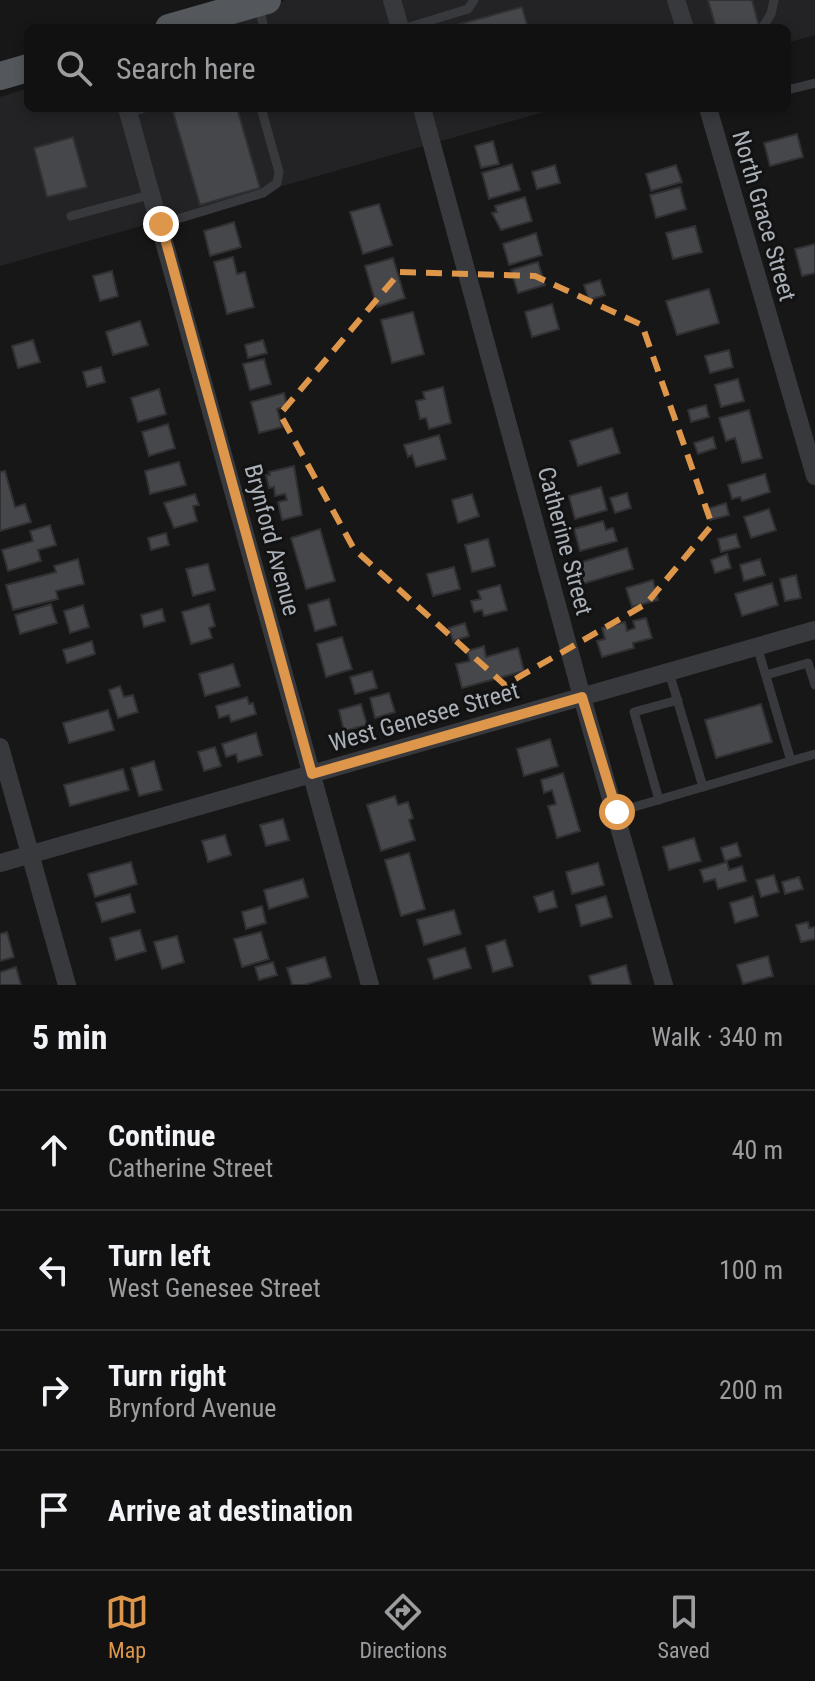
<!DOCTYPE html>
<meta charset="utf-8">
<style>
:root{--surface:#111112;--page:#1e1f20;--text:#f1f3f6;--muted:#9c9d9f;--line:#303132;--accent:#dd964a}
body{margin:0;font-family:"Roboto Condensed",sans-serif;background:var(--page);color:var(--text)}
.stop{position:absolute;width:24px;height:24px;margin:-18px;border:6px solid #dd964a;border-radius:50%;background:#fff}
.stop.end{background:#dd964a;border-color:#fff;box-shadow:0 2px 8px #0008}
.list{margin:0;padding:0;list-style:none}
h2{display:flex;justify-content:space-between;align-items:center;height:104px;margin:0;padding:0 32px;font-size:34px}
h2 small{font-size:26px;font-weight:400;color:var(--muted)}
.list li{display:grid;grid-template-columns:52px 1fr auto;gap:24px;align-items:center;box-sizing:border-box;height:120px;padding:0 32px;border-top:2px solid var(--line)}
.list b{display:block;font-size:30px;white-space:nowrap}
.list p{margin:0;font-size:26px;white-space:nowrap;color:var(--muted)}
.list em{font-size:26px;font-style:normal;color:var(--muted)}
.icon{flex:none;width:44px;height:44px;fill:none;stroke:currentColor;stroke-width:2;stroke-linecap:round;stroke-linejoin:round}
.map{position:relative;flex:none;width:815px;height:985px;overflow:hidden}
.search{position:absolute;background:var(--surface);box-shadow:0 4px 12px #0003;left:24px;right:24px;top:24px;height:88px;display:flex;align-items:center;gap:20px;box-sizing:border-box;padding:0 28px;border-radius:12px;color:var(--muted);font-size:30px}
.sheet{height:584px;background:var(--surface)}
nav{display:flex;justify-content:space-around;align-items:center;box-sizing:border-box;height:112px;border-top:2px solid var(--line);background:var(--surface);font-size:22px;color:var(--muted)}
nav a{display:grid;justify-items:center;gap:4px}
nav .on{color:var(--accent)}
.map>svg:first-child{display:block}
</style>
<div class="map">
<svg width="815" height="985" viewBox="0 0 815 985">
<rect width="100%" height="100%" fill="#171718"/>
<g fill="#232325">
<polygon points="286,0 815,0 815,35 787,43 787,28 204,28"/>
<polygon points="28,88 28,108 558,108 0,266 0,97"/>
</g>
<g fill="#46474b" stroke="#313134" stroke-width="2">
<polygon points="708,0 752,0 759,26 716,28"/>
<polygon points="522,7 528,28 449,28 449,27"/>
<polygon points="187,108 237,108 260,188 200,205 173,112"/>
<polygon points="797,134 803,157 770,166 764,143"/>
<polygon points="73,137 87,187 47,197 34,148"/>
<polygon points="493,141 499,164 481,168 475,146"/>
<polygon points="512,164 520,190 489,199 482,173"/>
<polygon points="555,165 560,183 537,189 532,172"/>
<polygon points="676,165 682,182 651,191 646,174"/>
<polygon points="680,187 686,209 656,218 650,195"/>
<polygon points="525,197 532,221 501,230 492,213 497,212 495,206"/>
<polygon points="379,204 392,245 363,254 350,212"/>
<polygon points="234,222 241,247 210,256 204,231"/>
<polygon points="695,226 702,252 673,259 666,233"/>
<polygon points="536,233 542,255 509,265 503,244"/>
<polygon points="815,244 815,273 802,276 795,249"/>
<polygon points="233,257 237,274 245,272 254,307 227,314 214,262"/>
<polygon points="393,258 405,298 377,307 365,266"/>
<polygon points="538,262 545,285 518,293 511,270"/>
<polygon points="112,271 118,296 100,301 93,276"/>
<polygon points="600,280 605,295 589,300 584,285"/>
<polygon points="709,289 719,323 677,335 666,301"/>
<polygon points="552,304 559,329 532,337 525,312"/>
<polygon points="413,312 424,354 392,363 381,320"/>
<polygon points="140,321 148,345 113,355 106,332"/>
<polygon points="33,340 40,362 18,368 12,346"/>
<polygon points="263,340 267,353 248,358 245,345"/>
<polygon points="729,350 733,367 710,373 705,356"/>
<polygon points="264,359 271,384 250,390 243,364"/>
<polygon points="101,367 105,382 87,387 83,372"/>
<polygon points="738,379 744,401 721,407 715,385"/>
<polygon points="443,387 451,423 429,429 426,418 420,419 416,401 425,399 423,392"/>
<polygon points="159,389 166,414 138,422 131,398"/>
<polygon points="284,393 287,406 277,409 282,427 259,433 251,402"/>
<polygon points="706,405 709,417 691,422 688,410"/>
<polygon points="749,410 762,458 742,463 735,438 726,441 719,418"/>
<polygon points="168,424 175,448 149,456 142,432"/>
<polygon points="612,428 620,453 578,466 570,441"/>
<polygon points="439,435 446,459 416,467 412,455 408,457 404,445"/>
<polygon points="713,437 716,448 698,454 694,443"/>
<polygon points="179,462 186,485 150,494 145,471"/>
<polygon points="294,466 302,515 282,520 278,502 287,500 285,494 275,496 274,487 269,488 266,475 270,475 269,472"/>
<polygon points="5,471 15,507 25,504 31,522 0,531 0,472"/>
<polygon points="765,474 770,492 742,501 740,497 732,499 728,485"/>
<polygon points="601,487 607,510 575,519 569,496"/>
<polygon points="627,493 631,508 615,513 610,498"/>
<polygon points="195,494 199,505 193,506 197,521 174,528 164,503"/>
<polygon points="472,494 479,516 458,523 452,500"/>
<polygon points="726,503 729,515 710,520 707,509"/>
<polygon points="769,509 776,530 751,538 744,517"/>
<polygon points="603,521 606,530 613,528 617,541 580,551 574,529"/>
<polygon points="50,525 56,545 38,550 41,561 8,571 2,550 33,541 30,531"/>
<polygon points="320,529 335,581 306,589 291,538"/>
<polygon points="166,533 169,545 151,550 148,538"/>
<polygon points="736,534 740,547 721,552 718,539"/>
<polygon points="488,539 495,566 472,572 465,545"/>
<polygon points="627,548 633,569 582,584 576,564"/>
<polygon points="727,554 731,568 715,573 711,560"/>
<polygon points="78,559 84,584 56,591 58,599 13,610 6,585 56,572 54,566"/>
<polygon points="760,559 765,575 744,581 740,565"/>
<polygon points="208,564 215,590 193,596 186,569"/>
<polygon points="454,567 460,589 433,596 427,574"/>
<polygon points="796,575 801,598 785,601 780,579"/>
<polygon points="653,580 658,600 632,607 626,588"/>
<polygon points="772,583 778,605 742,616 735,594"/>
<polygon points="500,585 507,610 484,616 482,610 474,612 471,601 481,599 478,591"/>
<polygon points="329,599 336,625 315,631 308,605"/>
<polygon points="51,604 57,623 20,634 15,615"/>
<polygon points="209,604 215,626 209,628 212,638 191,644 182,612"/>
<polygon points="83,605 89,627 70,633 64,611"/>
<polygon points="162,609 165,621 144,627 141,615"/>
<polygon points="646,618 652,638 633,643 634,648 602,657 597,641 605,639 602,628 625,622 627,631 635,628 633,621"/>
<polygon points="465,623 469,636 453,641 449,628"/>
<polygon points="342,637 352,669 326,677 317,644"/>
<polygon points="92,641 95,654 67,663 63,650"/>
<polygon points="484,646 486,657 518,648 524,671 462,688 456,664 470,661 467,651"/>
<polygon points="233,664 240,686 205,696 199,674"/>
<polygon points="372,671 377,688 355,694 350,677"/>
<polygon points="120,686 124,697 133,695 138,712 118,718 109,690"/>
<polygon points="389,693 395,712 375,718 370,698"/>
<polygon points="247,697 249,704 253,703 256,714 231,722 229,715 219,718 216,706"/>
<polygon points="361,704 367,725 344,731 339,710"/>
<polygon points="761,704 772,742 716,758 705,720"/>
<polygon points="108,710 114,730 69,743 63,723"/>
<polygon points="256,733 262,755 238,762 236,754 226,757 222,744"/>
<polygon points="550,739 558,766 524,776 517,749"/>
<polygon points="215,747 221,766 204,771 198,752"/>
<polygon points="154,761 162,790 139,796 131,768"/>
<polygon points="123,769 129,790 70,806 64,785"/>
<polygon points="563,773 580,831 557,838 548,806 556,804 552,790 544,793 541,780"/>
<polygon points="395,796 398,805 408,802 413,818 409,820 415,840 381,851 367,805"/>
<polygon points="283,819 289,840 266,846 260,825"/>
<polygon points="225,835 231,855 208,862 202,841"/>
<polygon points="694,838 701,861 669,870 663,847"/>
<polygon points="737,843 741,856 725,861 721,848"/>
<polygon points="409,853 425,909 401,916 385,860"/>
<polygon points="131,862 137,884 95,897 88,874"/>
<polygon points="727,862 729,870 742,866 746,881 718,889 715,879 704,882 700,870"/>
<polygon points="598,863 604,885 572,894 566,872"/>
<polygon points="774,875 779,892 761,897 756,880"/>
<polygon points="799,877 803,889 785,894 782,882"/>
<polygon points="303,879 308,897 269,909 264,890"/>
<polygon points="553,891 557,907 539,912 534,897"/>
<polygon points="130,894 135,912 102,922 96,903"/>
<polygon points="606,896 612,917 581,926 576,905"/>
<polygon points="753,896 758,916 735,923 730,903"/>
<polygon points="262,906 266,923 246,929 242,912"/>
<polygon points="454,910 461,934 424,945 417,920"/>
<polygon points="808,922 809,928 815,927 815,939 801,942 796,925"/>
<polygon points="140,930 146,951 116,960 110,938"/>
<polygon points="7,932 14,957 0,961 0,934"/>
<polygon points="261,932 269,959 242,967 234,939"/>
<polygon points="177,936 184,962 162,969 154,942"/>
<polygon points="505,940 513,966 493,972 486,946"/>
<polygon points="465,948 471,968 434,979 428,959"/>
<polygon points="768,956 773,976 743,984 737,965"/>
<polygon points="325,957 331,977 304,985 292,985 287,968"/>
<polygon points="273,962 277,975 259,980 255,967"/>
<polygon points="626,965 631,985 592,985 589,976"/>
<polygon points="16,967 21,985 0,985 0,972"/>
</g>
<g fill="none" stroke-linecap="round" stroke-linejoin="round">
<g stroke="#38393d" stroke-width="9">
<polyline points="258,4 264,28"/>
<polyline points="406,28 468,9 474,0"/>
<polyline points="762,28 771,14 774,0"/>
<polyline points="787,90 815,83"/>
<polyline points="129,113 144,108"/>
<polyline points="71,216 153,194"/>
<polyline points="161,224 263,193 277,183 279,172 261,108"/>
<polyline points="757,646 791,761"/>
<polyline points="669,672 703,787"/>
<polyline points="766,675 808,663 815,685"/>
<polyline points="659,800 634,712 678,700"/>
<polyline points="617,812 815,754"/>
</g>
<g stroke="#38393d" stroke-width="18">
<polyline points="392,0 400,28"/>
<polyline points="676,0 685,28"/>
<polyline points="127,108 370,985"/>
<polyline points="422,108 582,697 664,985"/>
<polyline points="708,108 815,476"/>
<polyline points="0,747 67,985"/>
<polyline points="0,863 815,630"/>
</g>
<g stroke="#54575b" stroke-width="28">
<polyline points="169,28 267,0"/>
<polyline points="0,76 28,68"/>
</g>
</g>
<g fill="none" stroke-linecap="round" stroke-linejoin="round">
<polyline stroke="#dd964a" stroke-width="10" points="161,224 312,774 582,697 617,812"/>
</g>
<path fill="none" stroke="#dd964a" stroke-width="6" stroke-dasharray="16 10" stroke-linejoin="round" d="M400,272L535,276L642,325L712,525L646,604L505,685L354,549L280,414Z"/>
<g text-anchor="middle" stroke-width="6" stroke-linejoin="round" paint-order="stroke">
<g font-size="24" fill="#aab0b7" stroke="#121213">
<text transform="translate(764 216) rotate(74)" y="8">North Grace Street</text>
<text transform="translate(272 540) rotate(75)" y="8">Brynford Avenue</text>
<text transform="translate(565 541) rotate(75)" y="8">Catherine Street</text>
<text transform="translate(424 717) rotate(-16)" y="8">West Genesee Street</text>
</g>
</g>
</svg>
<div class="stop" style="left:617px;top:812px"></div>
<div class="stop end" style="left:161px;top:224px"></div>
<div class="search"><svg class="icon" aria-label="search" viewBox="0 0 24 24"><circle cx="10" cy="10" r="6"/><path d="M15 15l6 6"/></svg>Search here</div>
</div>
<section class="sheet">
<h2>5 min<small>Walk · 340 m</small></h2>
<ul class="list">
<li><svg class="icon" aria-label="ahead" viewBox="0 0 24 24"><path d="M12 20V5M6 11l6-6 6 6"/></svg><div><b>Continue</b><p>Catherine Street</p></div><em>40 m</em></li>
<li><svg class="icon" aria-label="left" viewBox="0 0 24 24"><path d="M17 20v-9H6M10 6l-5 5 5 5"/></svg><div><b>Turn left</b><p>West Genesee Street</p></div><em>100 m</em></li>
<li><svg class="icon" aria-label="right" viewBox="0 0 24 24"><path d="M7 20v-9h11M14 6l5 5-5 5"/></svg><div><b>Turn right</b><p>Brynford Avenue</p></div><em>200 m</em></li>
<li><svg class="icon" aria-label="arrive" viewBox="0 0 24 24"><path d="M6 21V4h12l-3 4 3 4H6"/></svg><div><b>Arrive at destination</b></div></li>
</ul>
</section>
<nav>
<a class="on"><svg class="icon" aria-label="map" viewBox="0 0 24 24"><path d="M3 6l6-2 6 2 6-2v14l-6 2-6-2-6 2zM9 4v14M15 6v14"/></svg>Map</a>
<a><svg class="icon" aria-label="directions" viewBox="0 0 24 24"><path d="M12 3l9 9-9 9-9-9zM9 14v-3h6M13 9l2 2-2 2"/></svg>Directions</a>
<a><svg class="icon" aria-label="saved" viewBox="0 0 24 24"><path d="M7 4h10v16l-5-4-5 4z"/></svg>Saved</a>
</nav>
